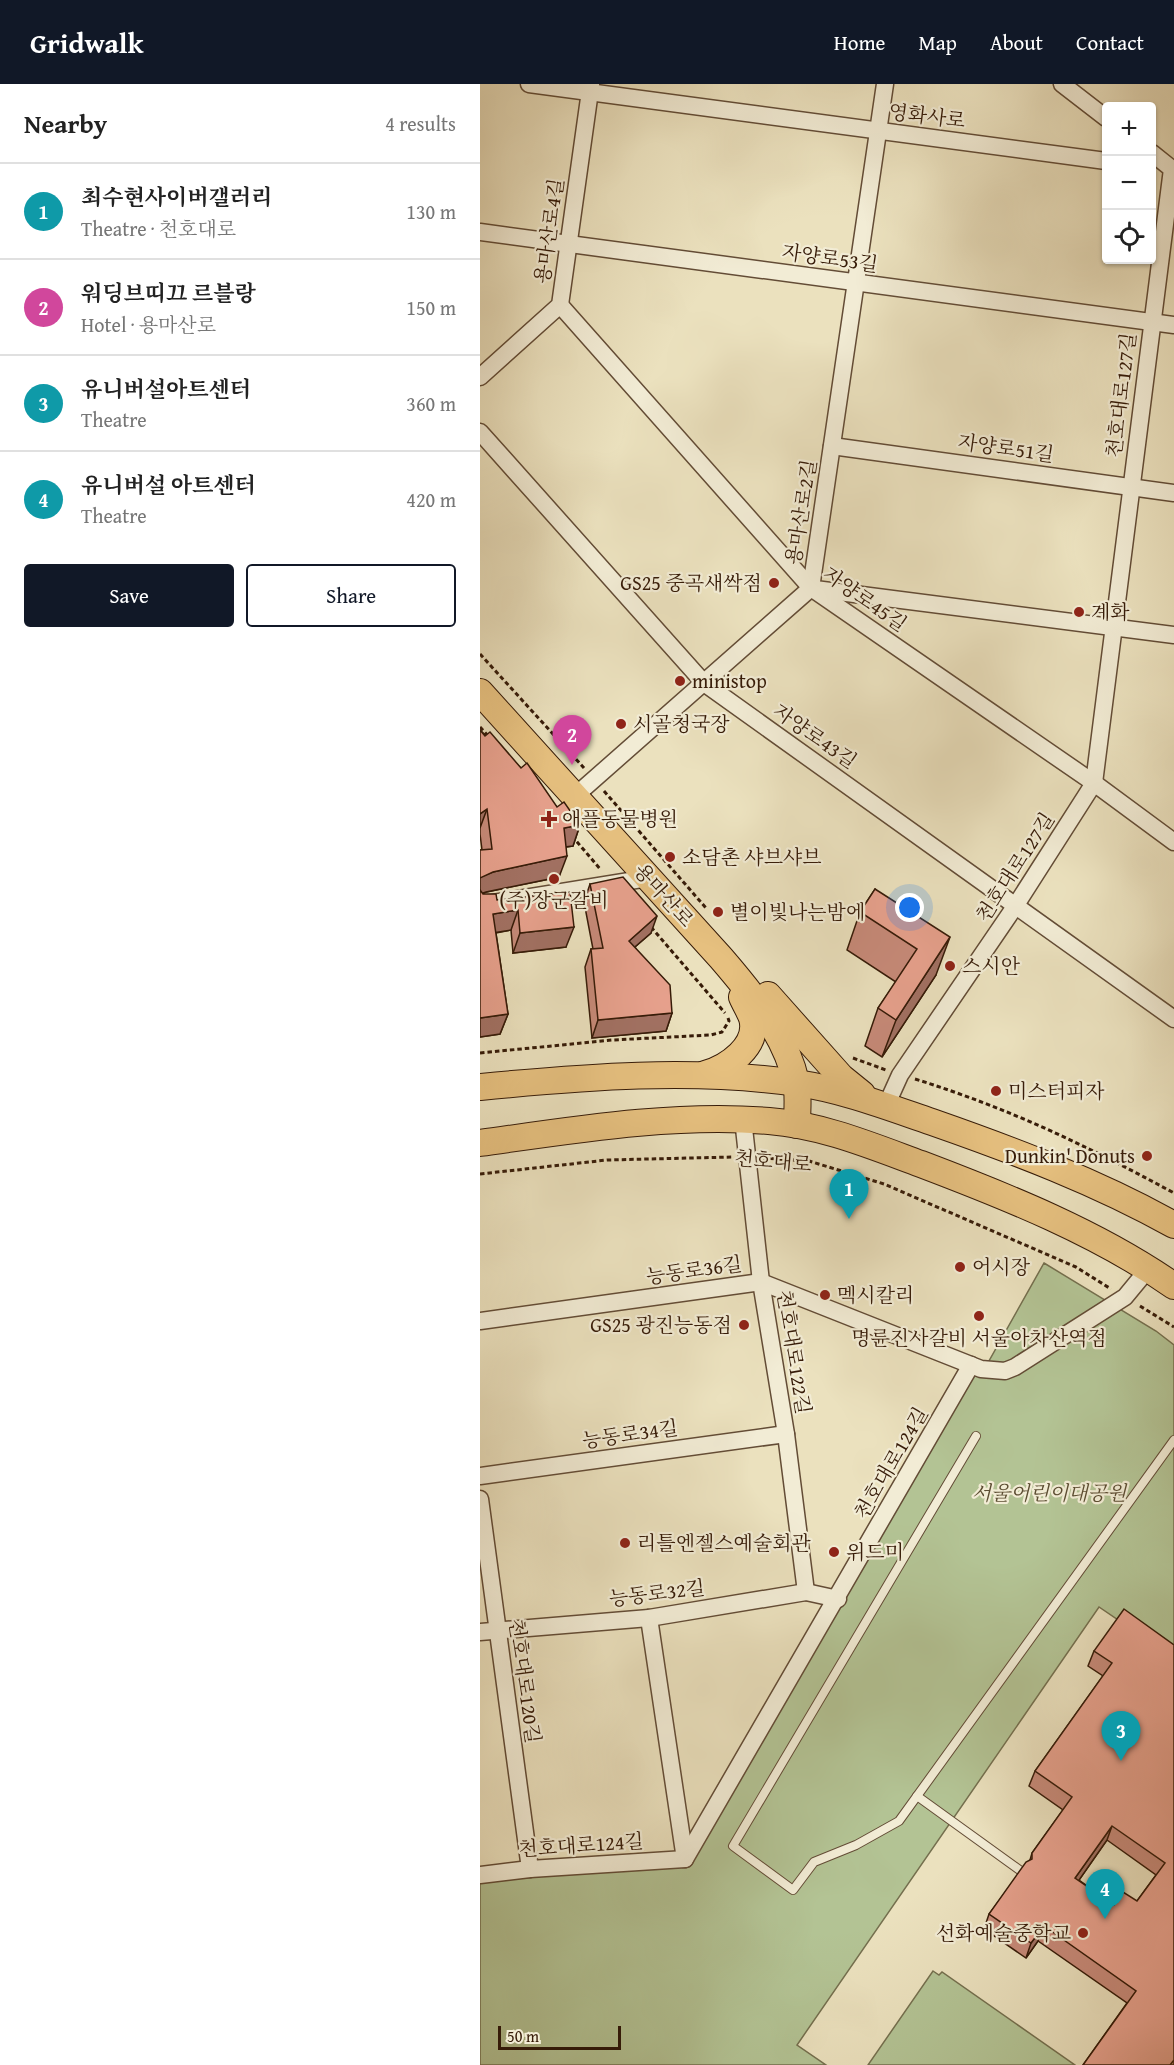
<!DOCTYPE html>
<meta charset="utf-8">
<style>
:root{--surface:#fff;--page:#f6f6f6;--text:#222;--muted:#767676;--line:#e0e0e0;--accent:#111827}
body{margin:0;font-family:"Gentium Book Plus","Noto Serif KR",serif;background:var(--page);color:var(--text)}
.controls{position:absolute;right:18px;top:18px;display:grid;overflow:hidden;border-radius:6px;box-shadow:0 2px 4px #0004}
.controls button{width:54px;height:54px;display:grid;place-items:center;padding:0;border:0;border-bottom:2px solid var(--line);background:var(--surface);color:var(--text);font:30px sans-serif}
.scale{position:absolute;left:18px;bottom:15px;width:123px;box-sizing:border-box;padding-left:6px;border:3px solid #361b08;border-top:0;font-size:16px;line-height:21px;white-space:nowrap;color:#361b08;-webkit-text-stroke:4px #f2ecd5;paint-order:stroke}
.you{position:absolute;left:430px;top:824px;width:21px;height:21px;margin:-15px;border:4px solid #fff;border-radius:50%;background:#1a73e8;box-shadow:0 0 0 9px #1a73e833}
.badge{display:grid;place-items:center;width:39px;height:39px;border-radius:50%;background:var(--accent);color:#fff;font-size:20px;font-weight:700}
.pin{position:absolute;translate:-50% -50px;filter:drop-shadow(0 2px 3px #0008)}
.pin::after{content:'';position:absolute;top:32px;width:21px;height:18px;background:inherit;clip-path:polygon(0 0,100% 0,50% 100%)}
.list{margin:0;padding:0;list-style:none}
h2{display:flex;justify-content:space-between;align-items:center;height:78px;margin:0;padding:0 24px;font-size:26px}
h2 small{font-size:20px;font-weight:400;color:var(--muted)}
.list li{display:grid;grid-template-columns:39px 1fr auto;gap:18px;align-items:center;box-sizing:border-box;height:96px;padding:0 24px;border-top:2px solid var(--line)}
.list b{display:block;font-size:22px;white-space:nowrap}
.list p{margin:0;font-size:20px;white-space:nowrap;color:var(--muted)}
.list em{font-size:20px;font-style:normal;color:var(--muted)}
.actions{display:flex;gap:12px;padding:18px 24px}
.actions a{flex:1;padding:14px 0;border:2px solid var(--accent);border-radius:6px;text-align:center;font-size:21px;color:var(--accent)}
.actions .main{background:var(--accent);color:#fff}
.icon{flex:none;width:33px;height:33px;fill:none;stroke:currentColor;stroke-width:2;stroke-linecap:round;stroke-linejoin:round}
.map{position:relative;flex:none;width:694px;height:1981px;overflow:hidden}
header{display:flex;align-items:center;gap:36px;box-sizing:border-box;height:84px;padding:0 30px;background:var(--accent);color:#fff}
header strong{font-size:28px}
nav{display:flex;gap:33px;margin-inline-start:auto;font-size:21px}
main{display:flex}
aside{flex:1;background:var(--surface)}
.map>svg:first-child{display:block}
</style>
<header>
<strong>Gridwalk</strong>
<nav><a>Home</a><a>Map</a><a>About</a><a>Contact</a></nav>
</header>
<main>
<aside>
<h2>Nearby<small>4 results</small></h2>
<ul class="list">
<li><span class="badge" style="background:#0f9aa8">1</span><div><b>최수현사이버갤러리</b><p>Theatre · 천호대로</p></div><em>130 m</em></li>
<li><span class="badge" style="background:#d1479c">2</span><div><b>워딩브띠끄 르블랑</b><p>Hotel · 용마산로</p></div><em>150 m</em></li>
<li><span class="badge" style="background:#0f9aa8">3</span><div><b>유니버설아트센터</b><p>Theatre</p></div><em>360 m</em></li>
<li><span class="badge" style="background:#0f9aa8">4</span><div><b>유니버설 아트센터</b><p>Theatre</p></div><em>420 m</em></li>
</ul>
<div class="actions"><a class="main">Save</a><a>Share</a></div>
</aside>
<div class="map">
<svg width="694" height="1981" viewBox="0 0 694 1981">
<rect width="100%" height="100%" fill="#ebe1be"/>
<filter id="stains"><feTurbulence type="fractalNoise" baseFrequency=".00333" numOctaves="4"/><feColorMatrix values="0 0 0 0 .2 0 0 0 0 .09 0 0 0 0 .02 0 0 0 .5 -.17"/></filter>
<radialGradient id="worn" r=".72"><stop offset=".6" stop-color="#630" stop-opacity="0"/><stop offset="1" stop-color="#630" stop-opacity=".3"/></radialGradient>
<g fill="#b3c394" stroke="#746f4e" stroke-width="1.5">
<polygon points="564,1179 676,1247 694,1261 694,1574 619,1523 317,1961 346,1981 0,1981 0,1799 51,1793 207,1782 493,1288 501,1291"/>
<polygon points="453,1887 459,1891 462,1888 595,1981 388,1981"/>
</g>
<g fill="none" stroke-linecap="round" stroke-linejoin="round">
<defs>
<g id="lane">
<polyline points="496,1352 253,1762 313,1806 334,1778 376,1761 419,1737 694,1356"/>
<polyline points="437,1712 541,1787"/>
</g>
<g id="street">
<polyline points="49,0 626,77"/>
<polyline points="582,0 626,34"/>
<polyline points="0,148 694,241"/>
<polyline points="80,221 331,504 614,699 694,758"/>
<polyline points="0,293 80,221 111,0"/>
<polyline points="0,348 224,599 694,935"/>
<polyline points="352,362 694,409"/>
<polyline points="335,505 694,551"/>
<polyline points="95,712 331,504 405,0"/>
<polyline points="0,821 168,794"/>
<polyline points="406,1022 420,991 536,821 614,699 692,85 672,69"/>
<polyline points="263,1035 281,1198 306,1350 326,1508"/>
<polyline points="0,1237 281,1198 501,1285 525,1287 535,1283 645,1213 669,1184"/>
<polyline points="0,1392 306,1350"/>
<polyline points="0,1415 50,1785"/>
<polyline points="169,1534 205,1775"/>
<polyline points="0,1548 169,1534 326,1508 358,1515"/>
<polyline points="0,1791 50,1785 205,1775 491,1281"/>
</g>
<g id="primary">
<path d="M0,608L241,874C272,910 306,951 316,998C319,1011 317,1027 317,1041"/>
<polyline points="288,911 361,993 382,1010"/>
<path d="M225,990C247,984 280,962 272,934C270,928 265,920 262,913"/>
<path d="M0,1003C105,993 212,984 317,999C364,1006 408,1023 452,1038C535,1067 617,1098 694,1141"/>
<path d="M0,1059C93,1046 195,1029 289,1037C342,1041 392,1062 441,1080C528,1113 618,1149 694,1202"/>
</g>
</defs>
<use href="#lane" stroke="#634c36" stroke-width="10"/>
<use href="#street" stroke="#634c36" stroke-width="19"/>
<use href="#primary" stroke="#361b08" stroke-width="28"/>
<g stroke="#361b08" stroke-width="3" stroke-dasharray="4.5 3" stroke-linecap="butt">
<polyline points="0,570 104,684"/>
<polyline points="0,643 9,653"/>
<polyline points="124,707 226,824"/>
<polyline points="92,752 121,786"/>
<polyline points="171,843 245,929"/>
<polyline points="0,969 132,956 231,951 242,948 249,937 248,934"/>
<polyline points="373,974 406,986"/>
<path d="M435,995C531,1025 607,1062 694,1109"/>
<polyline points="283,1074 329,1077 404,1100 596,1183 631,1205"/>
<polyline points="0,1090 127,1076 253,1073"/>
<polyline points="660,1222 694,1243"/>
</g>
<use href="#lane" stroke="#f2ecd5" stroke-width="8"/>
<use href="#street" stroke="#f2ecd5" stroke-width="16"/>
<use href="#primary" stroke="#e6c07f" stroke-width="26"/>
</g>
<g fill="#c78a79" stroke="#361b08" stroke-width="1.5" fill-rule="evenodd">
<polygon points="0,646 41,684 77,723 100,741 93,762 86,763 79,793 2,809 17,816 90,808 86,863 33,869 31,846 16,849 28,930 20,950 0,953 0,766 2,766 0,750"/>
<polygon points="110,800 171,849 155,863 192,929 186,947 112,954 105,883 111,865 113,865 104,818"/>
<polygon points="395,805 456,891 402,973 385,962 398,924 416,898 367,866 380,828"/>
<path d="M694,1561V1981H603L647,1919L558,1857L546,1874L504,1845L509,1830L550,1776L552,1769L583,1726L549,1702L555,1687L623,1592L608,1582L614,1567ZM627,1756L676,1791L657,1817L634,1821L599,1796Z"/>
</g>
<g fill="#a27163" stroke="#361b08" stroke-width="1.5">
<polygon points="7,725 0,744 0,730"/>
<polygon points="100,741 93,762 76,764 84,744"/>
<polygon points="87,772 79,793 6,808 0,810 0,793 13,788"/>
<polygon points="38,826 31,846 6,850 13,830"/>
<polygon points="177,832 171,849 142,874 149,857"/>
<polygon points="94,843 86,863 33,869 40,849"/>
<polygon points="470,853 456,891 402,973 416,936"/>
<polygon points="192,929 186,947 112,954 118,936"/>
<polygon points="28,930 20,950 0,953 0,934"/>
<polygon points="632,1742 627,1756 590,1809 595,1794"/>
<polygon points="564,1842 558,1857 546,1874 551,1859"/>
</g>
<g fill="#e7a18d" stroke="#361b08" stroke-width="1.5" fill-rule="evenodd">
<polygon points="0,646 5,652 10,648 41,684 47,679 77,723 84,718 100,741 84,744 87,772 13,788 0,794 0,766 12,765 7,725 0,730"/>
<polygon points="143,793 177,832 149,857 190,901 192,929 118,936 111,865 123,864 110,800"/>
<polygon points="395,805 470,853 416,936 398,924 437,865 380,828"/>
<polygon points="0,806 3,810 16,810 17,816 90,808 94,843 40,849 38,826 13,830 28,930 0,934"/>
<path d="M644,1525L694,1561V1976L690,1981H603L656,1907L564,1842L551,1859L509,1830L546,1778L552,1775V1769L592,1713L555,1687L632,1579L614,1567ZM632,1742L685,1779L657,1817L643,1808L634,1821L595,1794Z"/>
</g>
<g fill="#8f2418" stroke="#f2ecd5" stroke-width="2">
<circle cx="294" cy="499" r="6"/>
<circle cx="599" cy="528" r="6"/>
<circle cx="200" cy="597" r="6"/>
<circle cx="141" cy="640" r="6"/>
<path d="M66 726h6v6h6v6h-6v6h-6v-6h-6v-6h6z"/>
<circle cx="190" cy="773" r="6"/>
<circle cx="74" cy="795" r="6"/>
<circle cx="238" cy="828" r="6"/>
<circle cx="470" cy="882" r="6"/>
<circle cx="516" cy="1007" r="6"/>
<circle cx="667" cy="1072" r="6"/>
<circle cx="480" cy="1183" r="6"/>
<circle cx="345" cy="1211" r="6"/>
<circle cx="499" cy="1232" r="6"/>
<circle cx="264" cy="1241" r="6"/>
<circle cx="145" cy="1459" r="6"/>
<circle cx="354" cy="1468" r="6"/>
<circle cx="603" cy="1849" r="6"/>
</g>
<g text-anchor="middle" stroke-width="4.5" stroke-linejoin="round" paint-order="stroke">
<g font-size="20" fill="#361b08" stroke="#f2ecd5">
<text transform="translate(447 32) rotate(7)" y="7">영화사로</text>
<text transform="translate(69 147) rotate(-82)" y="7">용마산로4길</text>
<text transform="translate(350 174) rotate(8)" y="7">자양로53길</text>
<text transform="translate(641 311) rotate(-83)" y="7">천호대로127길</text>
<text transform="translate(526 364) rotate(8)" y="7">자양로51길</text>
<text transform="translate(321 428) rotate(-81)" y="7">용마산로2길</text>
<text transform="translate(385 515) rotate(35)" y="7">자양로45길</text>
<text transform="translate(335 652) rotate(35)" y="7">자양로43길</text>
<text transform="translate(535 783) rotate(-57)" y="7">천호대로127길</text>
<text transform="translate(184 811) rotate(48)" y="7">용마산로</text>
<text transform="translate(293 1077) rotate(5)" y="7">천호대로</text>
<text transform="translate(214 1186) rotate(-8)" y="7">능동로36길</text>
<text transform="translate(314 1268) rotate(81)" y="7">천호대로122길</text>
<text transform="translate(150 1350) rotate(-8)" y="7">능동로34길</text>
<text transform="translate(411 1379) rotate(-60)" y="7">천호대로124길</text>
<text transform="translate(177 1509) rotate(-7)" y="7">능동로32길</text>
<text transform="translate(45 1597) rotate(82)" y="7">천호대로120길</text>
<text transform="translate(101 1761) rotate(-4)" y="7">천호대로124길</text>
</g>
<g font-size="20" fill="#361b08" stroke="#f2ecd5" text-anchor="start">
<text x="282" y="506" text-anchor="end">GS25 중곡새싹점</text>
<text x="611" y="535">계화</text>
<text x="212" y="604">ministop</text>
<text x="153" y="647">시골청국장</text>
<text x="82" y="742">애플동물병원</text>
<text x="202" y="780">소담촌 샤브샤브</text>
<text x="74" y="823" text-anchor="middle">(주)장군갈비</text>
<text x="250" y="835">별이빛나는밤에</text>
<text x="482" y="889">스시안</text>
<text x="528" y="1014">미스터피자</text>
<text x="655" y="1079" text-anchor="end">Dunkin' Donuts</text>
<text x="492" y="1190">어시장</text>
<text x="357" y="1218">멕시칼리</text>
<text x="252" y="1248" text-anchor="end">GS25 광진능동점</text>
<text x="499" y="1261" text-anchor="middle">명륜진사갈비 서울아차산역점</text>
<text x="157" y="1466">리틀엔젤스예술회관</text>
<text x="366" y="1475">위드미</text>
<text x="591" y="1856" text-anchor="end">선화예술중학교</text>
</g>
<g font-size="20" font-style="italic" fill="#5c4d32" stroke="#f2ecd5">
<text x="569" y="1416">서울어린이대공원</text>
</g>
</g>
<rect width="100%" height="100%" filter="url(#stains)"/>
<rect width="100%" height="100%" fill="url(#worn)"/>
</svg>
<div class="controls">
<button>+</button>
<button>−</button>
<button><svg class="icon" aria-label="locate" viewBox="0 0 24 24"><circle cx="12" cy="12" r="6"/><path d="M12 2v4M12 18v4M2 12h4M18 12h4"/></svg></button>
</div>
<div class="scale">50 m</div>
<div class="you"></div>
<div class="pin badge" style="left:369px;top:1135px;background:#0f9aa8">1</div>
<div class="pin badge" style="left:92px;top:681px;background:#d1479c">2</div>
<div class="pin badge" style="left:641px;top:1677px;background:#0f9aa8">3</div>
<div class="pin badge" style="left:625px;top:1835px;background:#0f9aa8">4</div>
</div>
</main>
